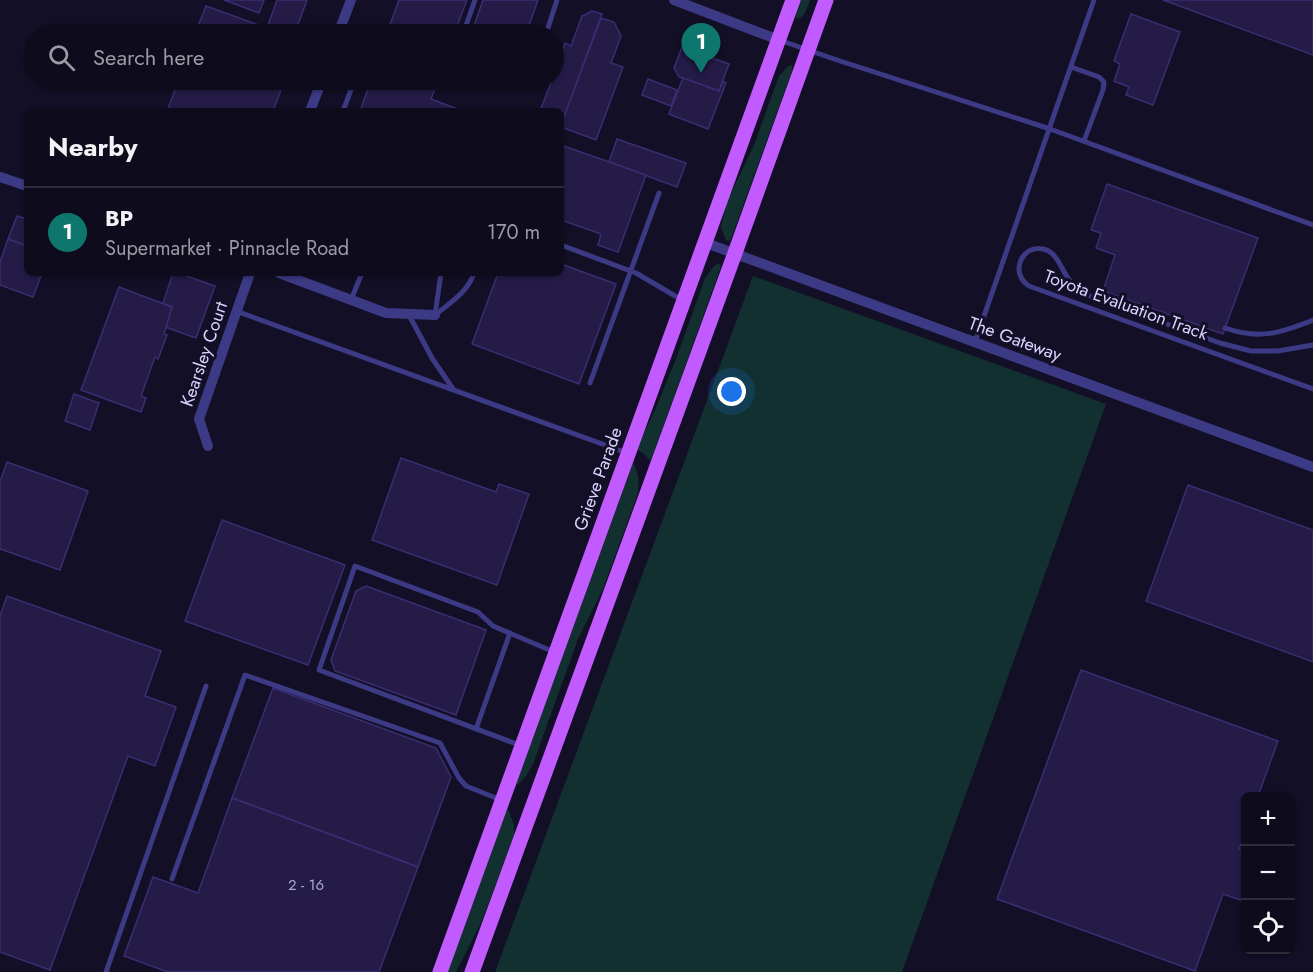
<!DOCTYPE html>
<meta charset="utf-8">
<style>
:root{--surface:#0e0b1c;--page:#1c1929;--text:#f1f3f6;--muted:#9b9ba3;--line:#2e2b3b;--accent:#0f766e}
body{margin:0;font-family:Jost,sans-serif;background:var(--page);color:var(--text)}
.controls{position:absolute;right:18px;bottom:18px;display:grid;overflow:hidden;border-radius:9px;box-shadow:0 2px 4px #0004}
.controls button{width:54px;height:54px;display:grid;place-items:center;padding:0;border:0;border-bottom:2px solid var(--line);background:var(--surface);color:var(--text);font:30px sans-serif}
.you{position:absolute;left:732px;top:392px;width:21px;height:21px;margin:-15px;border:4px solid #fff;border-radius:50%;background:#1a73e8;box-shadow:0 0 0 9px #1a73e833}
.badge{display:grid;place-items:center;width:39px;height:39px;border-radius:50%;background:var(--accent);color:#fff;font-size:20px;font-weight:700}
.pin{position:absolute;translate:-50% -50px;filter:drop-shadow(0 2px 3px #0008)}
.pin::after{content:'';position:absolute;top:32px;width:21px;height:18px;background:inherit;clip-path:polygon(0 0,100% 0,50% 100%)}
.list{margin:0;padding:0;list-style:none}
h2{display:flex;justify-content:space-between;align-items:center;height:78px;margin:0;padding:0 24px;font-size:26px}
h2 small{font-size:20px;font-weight:400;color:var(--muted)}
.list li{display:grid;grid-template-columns:39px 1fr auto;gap:18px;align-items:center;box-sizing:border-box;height:90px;padding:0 24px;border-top:2px solid var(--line)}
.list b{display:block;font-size:22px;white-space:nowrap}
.list p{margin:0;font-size:20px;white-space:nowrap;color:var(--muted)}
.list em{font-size:20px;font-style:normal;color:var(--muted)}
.icon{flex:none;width:33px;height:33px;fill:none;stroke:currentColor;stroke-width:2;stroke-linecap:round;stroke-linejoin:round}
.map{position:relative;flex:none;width:1313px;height:972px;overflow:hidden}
.search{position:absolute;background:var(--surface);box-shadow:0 2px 4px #0004;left:24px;top:24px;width:540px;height:66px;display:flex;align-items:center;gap:15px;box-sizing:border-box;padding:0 21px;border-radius:33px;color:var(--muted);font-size:22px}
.panel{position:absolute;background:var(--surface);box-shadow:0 2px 4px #0004;left:24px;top:108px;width:540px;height:168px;border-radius:9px}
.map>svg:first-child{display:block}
</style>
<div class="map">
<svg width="1313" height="972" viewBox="0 0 1313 972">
<rect width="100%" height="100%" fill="#130f26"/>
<g fill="#12302f">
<path d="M800,0H810C807,8 805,18 796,19C794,13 797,6 800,0Z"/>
<polygon points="792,65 792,71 731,239 729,241 726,240 721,227 726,204 754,145 779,76 788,66"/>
<polygon points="720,263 721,266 651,461 643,453 636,449 655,410 676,359 705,278 714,266"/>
<polygon points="753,276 1106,404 902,972 495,972"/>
<path d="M633,463C639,473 639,482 638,493L603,589L578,639L533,764C528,773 524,781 515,786Z"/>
<polygon points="505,809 509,811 514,825 514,836 481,923 456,972 445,972"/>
</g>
<g fill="#241b47" stroke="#3b2d73" stroke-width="1.5">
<polygon points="224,0 264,0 259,13"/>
<polygon points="277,0 307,0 297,27 294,26 291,34 286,34 267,28"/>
<polygon points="399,0 467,0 454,34 399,34 399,33 388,30"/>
<polygon points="483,0 538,0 526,34 498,34 474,26"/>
<polygon points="1163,0 1313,0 1313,55"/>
<polygon points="206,6 267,28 286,34 195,34"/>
<polygon points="592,11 602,14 562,123 561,123 561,111 540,111 552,80 554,80 554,75 565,43 571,46 582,16"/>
<polygon points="1131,14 1180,32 1153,105 1126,95 1129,87 1114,81 1120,64 1114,61"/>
<polygon points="601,18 614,22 621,36 611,63 623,67 596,140 561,127 561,125"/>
<polygon points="682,47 729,64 719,91 679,77 674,68"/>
<polygon points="683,78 719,91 723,81 726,83 708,129 669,114"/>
<polygon points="648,79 677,90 671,106 642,95"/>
<polygon points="179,80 285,80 273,111 167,111"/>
<polygon points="371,80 438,80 431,99 463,111 360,111"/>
<polygon points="617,139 686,163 677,187 609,162"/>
<polygon points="561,145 646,175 618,252 598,245 601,234 561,220"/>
<polygon points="1107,184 1258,238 1223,334 1103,291 1115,255 1096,248 1101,233 1091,230"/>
<polygon points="17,216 27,219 27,246 8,239"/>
<polygon points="8,239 27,246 27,273 42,273 33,297 0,285 0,262"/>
<polygon points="561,264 616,284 579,384 472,344 498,273 561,273"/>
<polygon points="173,273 178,273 215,286 196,338 165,327 172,307 163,303"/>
<polygon points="119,287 172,307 164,334 167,335 158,359 155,357 141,396 146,398 141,412 81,390"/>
<polygon points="74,394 99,403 90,430 65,421"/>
<polygon points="401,458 496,492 499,484 529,494 497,585 372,540"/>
<polygon points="7,462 88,491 60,570 0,549 0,482"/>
<polygon points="1188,485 1313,530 1313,662 1146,601"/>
<polygon points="222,520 345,565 308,665 185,621"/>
<polygon points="366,586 486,630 456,715 335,671 331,660 356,591"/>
<polygon points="7,596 161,651 145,696 176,707 155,766 128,756 50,970 0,952 0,616"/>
<polygon points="1081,670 1278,741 1258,796 1246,796 1246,830 1239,849 1246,851 1246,902 1223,894 1195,971 997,899"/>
<polygon points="273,688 436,748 451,777 418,867 232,798"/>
<polygon points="232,798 418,867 379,972 168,972 124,956 153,877 198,893"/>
</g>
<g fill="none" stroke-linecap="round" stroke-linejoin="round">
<g stroke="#3d3a85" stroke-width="5">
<polyline points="463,34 475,0"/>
<polyline points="546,34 557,0"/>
<polyline points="779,40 834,59 1050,129 1313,225"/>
<polyline points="1071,67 1099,77 1104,82 1103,90 1084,141"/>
<polyline points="334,80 352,87 343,111"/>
<polyline points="561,245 636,273 682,300"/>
<polyline points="351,300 362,273"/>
<polyline points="236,311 627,453"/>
<polyline points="409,315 432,358 453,389"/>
<path d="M435,315C450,303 468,292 474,273"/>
<polyline points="435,315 441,273"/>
<path d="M1225,328C1259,340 1281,333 1313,320"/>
<polyline points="975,342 1094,0"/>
<path d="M1313,345L1278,351H1251L1220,343L1092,297C1083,293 1076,289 1070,281C1061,270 1058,252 1043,249C1022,244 1009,273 1029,286L1313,389"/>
<polyline points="590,383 659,193"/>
<polyline points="476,729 510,633"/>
<polyline points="522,746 319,670 355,566 478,612 493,626 554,652"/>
<polyline points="172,879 245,675 440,743 459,778 466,786 501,800"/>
<polyline points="106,972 206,686"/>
</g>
<g stroke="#3d3a85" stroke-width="10">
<polyline points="674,0 779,40"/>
<polyline points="338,34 351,0"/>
<polyline points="310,111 322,80"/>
<polyline points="0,177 27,186"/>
<polyline points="706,243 1313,467"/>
<polyline points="279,273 386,313 435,315"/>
<polyline points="208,446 199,419 250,273"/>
</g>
<g stroke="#c25bff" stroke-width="15">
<polyline points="440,972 793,0"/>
<polyline points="472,972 735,253 826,0"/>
</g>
</g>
<g text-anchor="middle" stroke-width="6" stroke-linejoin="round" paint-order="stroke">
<g font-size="15" fill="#aca6d1">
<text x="306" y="890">2 - 16</text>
</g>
<g font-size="18" fill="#d9d4ff" stroke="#130f26">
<text transform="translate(1126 305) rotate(20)" y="6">Toyota Evaluation Track</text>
<text transform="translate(1015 339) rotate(20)" y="6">The Gateway</text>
<text transform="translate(204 354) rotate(-71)" y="6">Kearsley Court</text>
<text transform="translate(598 479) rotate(-70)" y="6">Grieve Parade</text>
</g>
</g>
</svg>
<div class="controls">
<button>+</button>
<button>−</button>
<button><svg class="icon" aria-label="locate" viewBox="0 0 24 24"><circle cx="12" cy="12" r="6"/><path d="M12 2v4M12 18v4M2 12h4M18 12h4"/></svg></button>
</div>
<div class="you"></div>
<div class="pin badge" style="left:701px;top:73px">1</div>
<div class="search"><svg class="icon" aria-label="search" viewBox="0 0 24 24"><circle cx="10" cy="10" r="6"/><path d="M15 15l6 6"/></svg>Search here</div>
<section class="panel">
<h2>Nearby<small></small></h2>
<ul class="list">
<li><span class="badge">1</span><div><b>BP</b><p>Supermarket · Pinnacle Road</p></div><em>170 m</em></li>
</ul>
</section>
</div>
